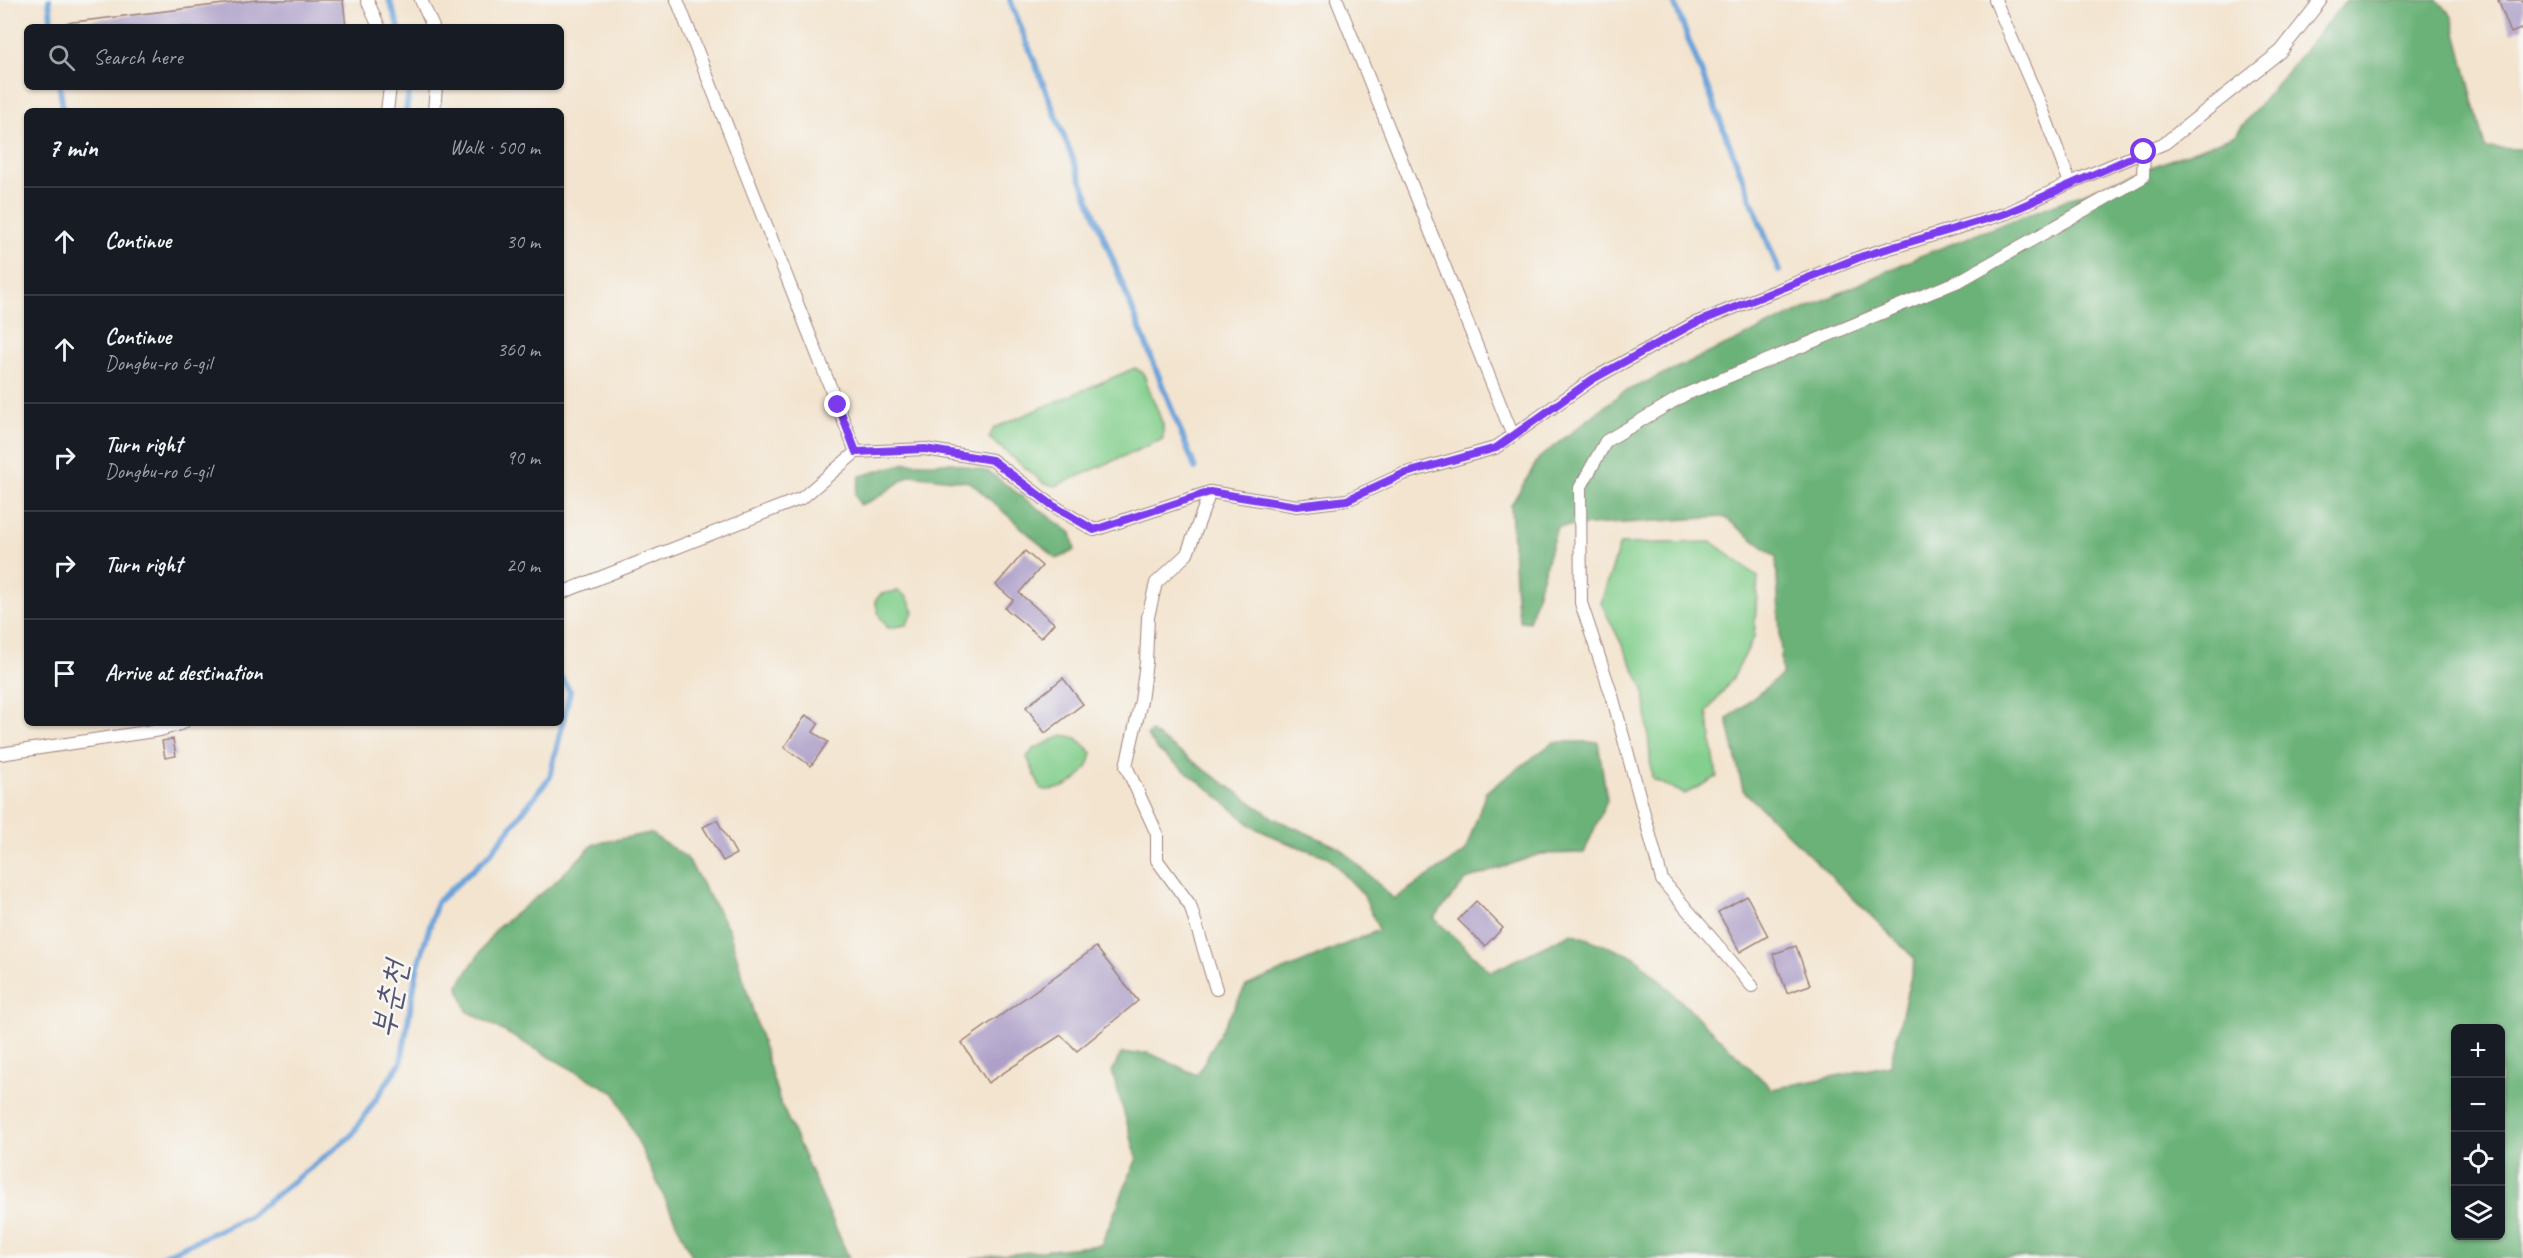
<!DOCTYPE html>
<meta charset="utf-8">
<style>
:root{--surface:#171b24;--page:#242831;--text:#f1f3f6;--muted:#9ea1a6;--line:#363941}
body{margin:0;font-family:Caveat,"Poor Story",sans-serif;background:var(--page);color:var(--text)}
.controls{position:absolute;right:18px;bottom:18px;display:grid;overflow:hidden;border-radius:9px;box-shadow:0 2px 4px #0004}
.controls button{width:54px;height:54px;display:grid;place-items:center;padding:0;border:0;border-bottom:2px solid var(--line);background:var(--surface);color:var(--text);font:30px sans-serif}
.stop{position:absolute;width:18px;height:18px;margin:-14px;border:4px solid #7c3aed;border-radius:50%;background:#fff}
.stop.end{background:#7c3aed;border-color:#fff;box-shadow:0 2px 6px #0008}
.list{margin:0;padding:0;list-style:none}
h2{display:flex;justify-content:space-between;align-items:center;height:78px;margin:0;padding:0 24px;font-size:26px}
h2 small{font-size:20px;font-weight:400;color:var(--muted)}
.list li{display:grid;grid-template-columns:39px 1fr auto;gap:18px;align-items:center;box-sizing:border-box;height:108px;padding:0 24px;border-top:2px solid var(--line)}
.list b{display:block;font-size:22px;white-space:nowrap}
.list p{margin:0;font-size:20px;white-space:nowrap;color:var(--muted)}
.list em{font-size:20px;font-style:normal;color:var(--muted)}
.icon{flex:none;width:33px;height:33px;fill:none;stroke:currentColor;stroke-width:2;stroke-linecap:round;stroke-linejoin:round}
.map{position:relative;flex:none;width:2523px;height:1258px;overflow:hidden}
.search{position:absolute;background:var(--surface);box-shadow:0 2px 4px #0004;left:24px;top:24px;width:540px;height:66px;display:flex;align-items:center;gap:15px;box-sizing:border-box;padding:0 21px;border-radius:9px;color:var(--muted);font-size:22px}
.panel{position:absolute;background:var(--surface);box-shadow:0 2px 4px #0004;left:24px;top:108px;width:540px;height:618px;border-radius:9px}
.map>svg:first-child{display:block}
</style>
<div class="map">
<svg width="2523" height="1258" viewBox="0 0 2523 1258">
<rect width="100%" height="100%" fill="#f6f6f2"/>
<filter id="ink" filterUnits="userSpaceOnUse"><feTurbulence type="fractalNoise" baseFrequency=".0167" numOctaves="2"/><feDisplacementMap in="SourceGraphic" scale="12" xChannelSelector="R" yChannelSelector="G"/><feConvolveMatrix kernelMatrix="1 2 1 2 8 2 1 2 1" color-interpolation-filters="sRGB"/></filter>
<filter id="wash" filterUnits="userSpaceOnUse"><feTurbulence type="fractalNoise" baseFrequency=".008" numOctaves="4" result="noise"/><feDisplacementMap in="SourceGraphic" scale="24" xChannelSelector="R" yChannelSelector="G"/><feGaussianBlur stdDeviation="1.35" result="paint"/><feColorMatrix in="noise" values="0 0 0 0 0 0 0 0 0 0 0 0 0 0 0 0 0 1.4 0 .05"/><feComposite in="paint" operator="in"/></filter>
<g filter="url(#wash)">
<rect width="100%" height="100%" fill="#f3e4cf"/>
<g fill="#83cf8d" stroke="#66775c" stroke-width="1.5">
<polygon points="1135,368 1143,373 1163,425 1163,439 1056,486 1045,484 989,438 994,428"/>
<polygon points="1712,542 1758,577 1754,637 1733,678 1707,712 1717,777 1685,794 1652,779 1644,689 1601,603 1620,544"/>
<polygon points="898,591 907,597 914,612 906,625 888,628 880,617 875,601 881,594"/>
<path d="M1063,735L1077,738L1092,753C1089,775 1063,794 1041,789L1027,757L1034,749Z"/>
</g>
<g fill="#6ab278" stroke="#5a6852" stroke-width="1.5" fill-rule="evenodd">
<path d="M2346,0H2438L2452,16L2485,148L2523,149V1258H972L1101,1245L1137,1158L1112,1071L1121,1054L1149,1053L1197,1075L1246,986L1379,930L1363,894L1328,857L1285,842L1253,827L1210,790L1159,751L1147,736L1151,732L1275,819L1340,848L1394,899L1465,852L1486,792L1554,742H1598L1607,800L1584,853L1540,854L1466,880L1434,918L1491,972L1572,933L1635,957L1772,1089L1890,1065L1915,959L1743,790L1727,719L1782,675L1776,557L1724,517L1557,527L1529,622L1520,621L1516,601L1511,505L1539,458L1622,393L1920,256L2235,135ZM2456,1028H2500V1236H2456Z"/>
<polygon points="906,463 953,463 989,472 1071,533 1075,550 1057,559 970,482 910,475 875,499 860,505 855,495 860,476"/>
<polygon points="650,833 687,858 729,930 779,1099 849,1258 693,1258 615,1093 467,1011 458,985 496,929 552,885 594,844"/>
</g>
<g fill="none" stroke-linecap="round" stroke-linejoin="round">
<g stroke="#6ba2d9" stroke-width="6">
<polyline points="49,0 52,27"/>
<polyline points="389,0 399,27"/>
<polyline points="1010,0 1195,468"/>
<polyline points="1673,0 1779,271"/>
<polyline points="60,87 63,111"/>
<polyline points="406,111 410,87"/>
<polyline points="159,1258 249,1216 351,1136 401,1062 417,969 437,902 490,854 550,777 570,691 561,678"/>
</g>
</g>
<g id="blocks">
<g fill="#aea0c9">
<polygon points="257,0 343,0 346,27 66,27 66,23"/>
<polygon points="2498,0 2523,0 2523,28 2511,33"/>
<polygon points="1025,551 1042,566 1019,593 1054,623 1041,638 1005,608 1013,600 996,585"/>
<polygon points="1063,678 1083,704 1045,733 1026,707"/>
<polygon points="806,715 819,723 813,732 828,742 811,766 784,747"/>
<polygon points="173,739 176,756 165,758 162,741"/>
<polygon points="717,820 736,854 723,861 703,827"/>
<polygon points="1747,896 1768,936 1740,952 1718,912"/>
<polygon points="1476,901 1503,928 1485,946 1458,920"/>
<polygon points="1796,946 1810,985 1787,993 1773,954"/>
<polygon points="1096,947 1138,1001 1077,1051 1061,1035 988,1083 962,1043"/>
</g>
</g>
</g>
<g filter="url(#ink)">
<use href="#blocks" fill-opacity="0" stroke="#9e827d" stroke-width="1.5"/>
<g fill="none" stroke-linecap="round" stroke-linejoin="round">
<defs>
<g id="lane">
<polyline points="367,0 379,27"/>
<polyline points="421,0 433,27"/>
<polyline points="677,0 856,452"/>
<polyline points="1337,0 1513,436"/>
<polyline points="387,111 390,87"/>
<polyline points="434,111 436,87"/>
<polyline points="2070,183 2165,143 2281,51 2321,0"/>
<polyline points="1210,492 1187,554 1156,583 1148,617 1146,662 1141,701 1126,766 1157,834 1157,860 1190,905 1216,989"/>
<polyline points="561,593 802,498 856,452 925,449 992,460 1052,505 1094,530 1210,492 1297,506 1347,500 1403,474 1495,448 1593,379 1693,324 1863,256 2007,213 2070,183 2041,106 1995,0"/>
<polyline points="0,754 160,730 183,723"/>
<polyline points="1752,986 1662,880 1613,699 1581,603 1580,488 1606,441 1684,395 1961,280 2143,177 2144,152"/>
</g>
</defs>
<use href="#lane" stroke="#9e827d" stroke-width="14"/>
<use href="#lane" stroke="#fff" stroke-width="12"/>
</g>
</g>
<g fill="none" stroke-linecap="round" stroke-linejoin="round" filter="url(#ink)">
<polyline stroke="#7c3aed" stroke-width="8" points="838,405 856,452 925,449 992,460 1052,505 1094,530 1210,492 1297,506 1347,500 1403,474 1496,448 1593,379 1693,324 1863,256 2007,213 2144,152"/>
</g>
<g text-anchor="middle" stroke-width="5" stroke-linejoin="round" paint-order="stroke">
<g font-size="32" font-style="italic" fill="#575371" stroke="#f6f6f2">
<text transform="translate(389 999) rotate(-79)" y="11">부춘천</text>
</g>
</g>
</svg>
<div class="controls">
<button>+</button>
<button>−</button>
<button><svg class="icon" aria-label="locate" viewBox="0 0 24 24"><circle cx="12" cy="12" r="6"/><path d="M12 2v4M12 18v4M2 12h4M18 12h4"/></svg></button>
<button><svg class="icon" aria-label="layers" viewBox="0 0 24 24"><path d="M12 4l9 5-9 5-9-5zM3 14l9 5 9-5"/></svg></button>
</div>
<div class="stop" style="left:2144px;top:152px"></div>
<div class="stop end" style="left:838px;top:405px"></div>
<div class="search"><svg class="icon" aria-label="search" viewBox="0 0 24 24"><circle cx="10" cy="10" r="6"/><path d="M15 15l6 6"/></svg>Search here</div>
<section class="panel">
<h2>7 min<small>Walk · 500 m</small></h2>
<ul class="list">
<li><svg class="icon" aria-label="ahead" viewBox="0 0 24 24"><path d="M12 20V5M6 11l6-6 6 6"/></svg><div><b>Continue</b></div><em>30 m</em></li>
<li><svg class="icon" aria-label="ahead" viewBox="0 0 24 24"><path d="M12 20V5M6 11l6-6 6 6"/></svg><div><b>Continue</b><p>Dongbu-ro 6-gil</p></div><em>360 m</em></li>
<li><svg class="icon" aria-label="right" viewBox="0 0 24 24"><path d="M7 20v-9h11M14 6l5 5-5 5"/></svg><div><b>Turn right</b><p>Dongbu-ro 6-gil</p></div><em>90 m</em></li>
<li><svg class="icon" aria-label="right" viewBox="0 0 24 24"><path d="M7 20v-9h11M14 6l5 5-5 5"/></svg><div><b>Turn right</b></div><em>20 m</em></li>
<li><svg class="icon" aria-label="arrive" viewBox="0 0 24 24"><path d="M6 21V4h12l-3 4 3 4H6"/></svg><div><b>Arrive at destination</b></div></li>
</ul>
</section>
</div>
